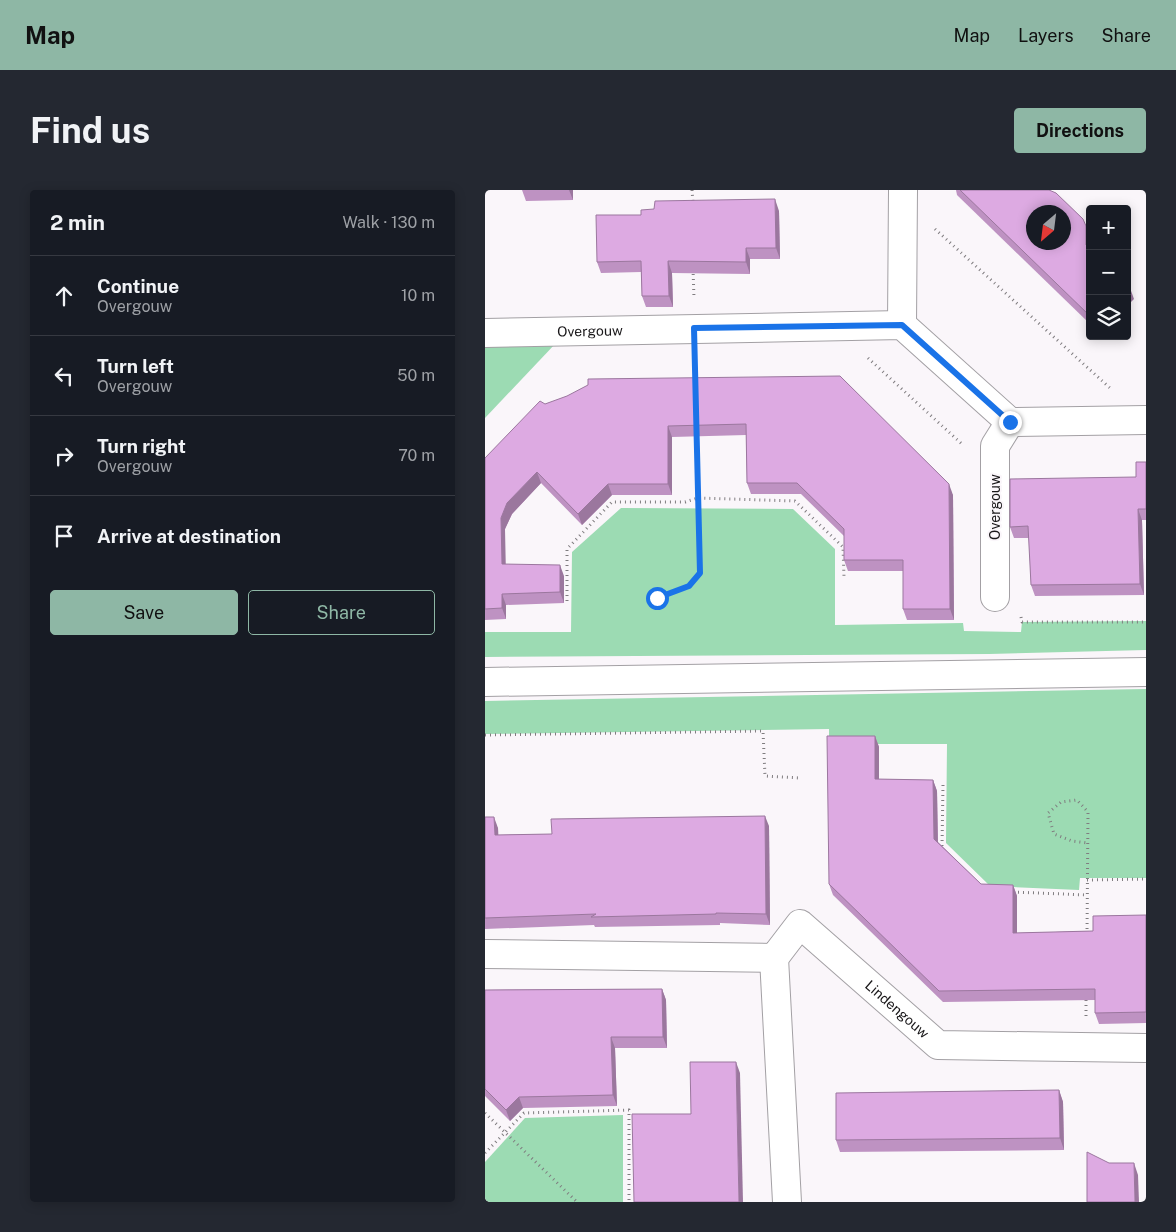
<!DOCTYPE html>
<meta charset="utf-8">
<style>
:root{--surface:#171b24;--page:#242831;--text:#f1f3f6;--muted:#9ea1a6;--line:#363941;--accent:#8eb7a5}
body{margin:0;font-family:"Public Sans",sans-serif;background:var(--page);color:var(--text)}
.controls{position:absolute;right:15px;top:15px;display:grid;overflow:hidden;border-radius:5px;box-shadow:0 2px 12px #0003}
.controls button{width:45px;height:45px;display:grid;place-items:center;padding:0;border:0;border-bottom:1px solid var(--line);background:var(--surface);color:var(--text);font:25px sans-serif}
.compass{position:absolute;left:541px;top:15px;width:45px;height:45px;border-radius:50%;background:var(--surface);box-shadow:0 2px 12px #0003;rotate:208deg}
.stop{position:absolute;width:15px;height:15px;margin:-11px;border:4px solid #1a73e8;border-radius:50%;background:#fff}
.stop.end{background:#1a73e8;border-color:#fff;box-shadow:0 1px 5px #0008}
.list{margin:0;padding:0;list-style:none}
h2{display:flex;justify-content:space-between;align-items:center;height:65px;margin:0;padding:0 20px;font-size:21px}
h2 small{font-size:16px;font-weight:400;color:var(--muted)}
.list li{display:grid;grid-template-columns:32px 1fr auto;gap:15px;align-items:center;box-sizing:border-box;height:80px;padding:0 20px;border-top:1px solid var(--line)}
.list b{display:block;font-size:19px;white-space:nowrap}
.list p{margin:0;font-size:16px;white-space:nowrap;color:var(--muted)}
.list em{font-size:16px;font-style:normal;color:var(--muted)}
.actions{display:flex;gap:10px;padding:15px 20px}
.actions a{flex:1;padding:11px 0;border:1px solid var(--accent);border-radius:5px;text-align:center;font-size:18px;color:var(--accent)}
.actions .main{background:var(--accent);color:#111}
.icon{flex:none;width:28px;height:28px;fill:none;stroke:currentColor;stroke-width:2;stroke-linecap:round;stroke-linejoin:round}
.map{position:relative;flex:none;width:661px;height:1012px;overflow:hidden;border-radius:5px}
header{display:flex;align-items:center;gap:30px;box-sizing:border-box;height:70px;padding:0 25px;background:var(--accent);color:#111}
header strong{font-size:24px}
nav{display:flex;gap:28px;margin-inline-start:auto;font-size:18px}
.intro{display:flex;align-items:center;justify-content:space-between;box-sizing:border-box;height:120px;padding:0 30px}
h1{margin:0;font-size:35px}
.button{padding:12px 22px;border-radius:5px;background:var(--accent);color:#111;font-size:18px;font-weight:700}
main{display:flex;gap:30px;padding:0 30px}
aside{flex:1;background:var(--surface);border-radius:5px;box-shadow:0 2px 12px #0003}
.map>svg:first-child{display:block}
</style>
<header>
<strong>Map</strong>
<nav><a>Map</a><a>Layers</a><a>Share</a></nav>
</header>
<div class="intro"><h1>Find us</h1><a class="button">Directions</a></div>
<main>
<aside>
<h2>2 min<small>Walk · 130 m</small></h2>
<ul class="list">
<li><svg class="icon" aria-label="ahead" viewBox="0 0 24 24"><path d="M12 20V5M6 11l6-6 6 6"/></svg><div><b>Continue</b><p>Overgouw</p></div><em>10 m</em></li>
<li><svg class="icon" aria-label="left" viewBox="0 0 24 24"><path d="M17 20v-9H6M10 6l-5 5 5 5"/></svg><div><b>Turn left</b><p>Overgouw</p></div><em>50 m</em></li>
<li><svg class="icon" aria-label="right" viewBox="0 0 24 24"><path d="M7 20v-9h11M14 6l5 5-5 5"/></svg><div><b>Turn right</b><p>Overgouw</p></div><em>70 m</em></li>
<li><svg class="icon" aria-label="arrive" viewBox="0 0 24 24"><path d="M6 21V4h12l-3 4 3 4H6"/></svg><div><b>Arrive at destination</b></div></li>
</ul>
<div class="actions"><a class="main">Save</a><a>Share</a></div>
</aside>
<div class="map">
<svg width="661" height="1012" viewBox="0 0 661 1012">
<rect width="100%" height="100%" fill="#faf6fa"/>
<g fill="#9cdbb3">
<polygon points="71,153 0,228 0,157"/>
<polygon points="136,318 308,319 350,359 350,435 478,433 479,441 536,442 537,432 661,431 661,460 504,464 0,467 0,442 86,442 87,362"/>
<polygon points="661,499 661,688 595,688 594,700 505,696 461,653 462,554 344,554 344,539 0,544 0,511"/>
<polygon points="138,925 138,1012 0,1012 0,972 40,928"/>
</g>
<g fill="none" stroke-linecap="round" stroke-linejoin="round">
<defs>
<g id="minor">
<polyline points="417,135 418,0"/>
<path id="s1" d="M0,143L417,135L525,232L661,230"/>
<polyline points="510,407 510,256 525,232"/>
<polyline points="0,492 661,482"/>
<path id="s2" d="M0,764L289,768L315,734L453,855L661,858"/>
<polyline points="289,768 302,1012"/>
</g>
</defs>
<use href="#minor" stroke="#a3a0a4" stroke-width="30"/>
<g stroke="#7f7c7f" stroke-width="3" stroke-dasharray="1 4" stroke-linecap="butt">
<polyline points="207,0 208,13"/>
<polyline points="450,39 625,198"/>
<polyline points="208,79 209,108"/>
<polyline points="383,168 478,255"/>
<polyline points="210,172 210,191"/>
<polyline points="172,408 204,396 215,383 212,244"/>
<polyline points="82,411 82,359 127,312 200,312 213,308 310,311 358,357 359,387"/>
<polyline points="536,427 537,432 661,432"/>
<polyline points="0,545 278,541 280,586 315,588"/>
<polyline points="458,595 457,656 459,659"/>
<polyline points="602,690 661,689"/>
<polyline points="528,702 602,705"/>
<polyline points="602,744 603,622 592,610 576,612 563,623 569,644 587,651 603,653"/>
<polyline points="601,826 601,807"/>
<polyline points="0,923 92,1012"/>
<polyline points="0,963 39,923 144,920 144,1012"/>
</g>
<use href="#minor" stroke="#fff" stroke-width="28"/>
</g>
<g fill="#be92c2">
<polygon points="37,0 88,0 88,10 41,11"/>
<polygon points="471,0 564,0 605,46 605,134 472,5"/>
<polygon points="294,21 295,69 265,69 265,84 187,83 188,117 161,117 157,106 156,82 116,83 112,72 156,25"/>
<polygon points="355,186 468,305 469,430 422,430 418,419 418,381 363,381 359,370 359,346 316,304 266,304 262,293 261,245 187,247 187,305 127,305 97,335 56,293 27,324 20,339 20,374 79,386 79,413 21,415 21,429 0,430 0,268 60,214"/>
<polygon points="661,272 661,330 657,330 659,405 550,406 546,395 544,348 529,348 525,337 651,287"/>
<polygon points="390,546 394,557 394,589 448,590 452,601 453,652 496,694 528,695 532,706 532,743 608,741 661,725 661,833 614,834 610,823 610,810 458,812 348,705 344,694"/>
<polygon points="0,627 13,638 13,645 67,644 284,636 285,735 235,733 235,735 110,737 109,735 0,739"/>
<polygon points="177,799 181,810 182,858 130,858 132,916 38,918 25,931 0,906 0,800"/>
<polygon points="574,900 578,912 579,960 355,962 351,950"/>
</g>
<g fill="#9b779e">
<polygon points="84,0 88,0 88,10"/>
<polygon points="290,9 294,21 295,69 291,58"/>
<polygon points="601,36 605,46 605,66 601,55"/>
<polygon points="261,58 265,69 265,84 261,72"/>
<polygon points="183,71 187,83 188,117 184,106"/>
<polygon points="645,98 649,109 642,116 642,100"/>
<polygon points="183,236 187,247 187,305 183,294"/>
<polygon points="52,282 56,293 27,324 20,339 21,386 17,374 16,328 22,313"/>
<polygon points="123,294 127,305 97,335 93,324"/>
<polygon points="464,294 468,305 469,430 465,419"/>
<polygon points="653,319 657,330 659,405 655,394"/>
<polygon points="75,375 79,386 79,413 75,402"/>
<polygon points="17,404 21,415 21,429 17,418"/>
<polygon points="390,546 394,557 394,600 390,589"/>
<polygon points="448,590 452,601 453,660 449,649"/>
<polygon points="280,626 284,636 285,735 281,724"/>
<polygon points="9,627 13,638 14,656 10,645"/>
<polygon points="528,695 532,706 532,754 528,743"/>
<polygon points="177,799 181,810 182,858 178,847"/>
<polygon points="126,847 130,858 132,916 128,905"/>
<polygon points="251,872 255,883 258,1012 254,1012"/>
<polygon points="574,900 578,912 579,960 575,948"/>
<polygon points="34,907 38,918 25,931 21,920"/>
<polygon points="649,973 653,985 654,1012 650,1012"/>
</g>
<g fill="#ddaae2" stroke="#9b779e" fill-rule="evenodd">
<path d="M475,0H564L571,3L598,29L601,36V55L605,59V126ZM548,22H578V52H548Z"/>
<polygon points="290,9 291,58 261,58 261,72 183,71 184,106 157,106 156,71 112,72 111,25 156,25 156,20 169,19 170,11"/>
<polygon points="355,186 464,294 465,419 418,419 418,370 359,370 359,339 312,293 262,293 261,234 183,236 183,294 123,294 93,324 52,282 22,313 16,328 17,374 75,375 75,402 17,404 17,418 0,419 0,268 55,211 60,214 82,206 103,195 103,189"/>
<polygon points="651,272 661,272 661,319 653,319 655,394 546,395 543,336 525,337 525,289 651,287"/>
<polygon points="342,546 390,546 390,589 448,590 449,649 496,694 528,695 528,743 608,741 608,726 661,725 661,822 610,823 610,799 454,801 344,694"/>
<polygon points="280,626 281,724 231,723 231,724 106,727 111,724 0,728 0,627 9,627 10,645 67,644 66,629"/>
<polygon points="177,799 178,847 126,847 128,905 34,907 21,920 0,899 0,800"/>
<polygon points="205,872 251,872 254,1012 149,1012 147,924 206,924"/>
<polygon points="574,900 575,948 351,950 351,903"/>
<polygon points="602,962 624,973 649,973 650,1012 602,1012"/>
</g>
<g fill="none" stroke-linecap="round" stroke-linejoin="round">
<polyline stroke="#1a73e8" stroke-width="6" points="172,408 204,396 215,383 209,138 417,135 525,232"/>
</g>
<g text-anchor="middle" stroke-width="4" stroke-linejoin="round" paint-order="stroke">
<g font-size="14" fill="#191719" stroke="#faf6fa">
<text dy="5" stroke="none"><textPath href="#s1" startOffset="105">Overgouw</textPath></text>
<text transform="translate(510 317) rotate(-90)" y="5">Overgouw</text>
<text dy="5" stroke="none"><textPath href="#s2" startOffset="461">Lindengouw</textPath></text>
</g>
</g>
</svg>
<div class="controls">
<button>+</button>
<button>−</button>
<button><svg class="icon" aria-label="layers" viewBox="0 0 24 24"><path d="M12 4l9 5-9 5-9-5zM3 14l9 5 9-5"/></svg></button>
</div>
<svg class="compass" viewBox="-18 -18 36 36"><path d="M0-13l5 13h-10z" fill="#e53935"/><path d="M0 13l5-13h-10z" fill="#9ea1a6"/></svg>
<div class="stop" style="left:172px;top:408px"></div>
<div class="stop end" style="left:525px;top:232px"></div>
</div>
</main>
